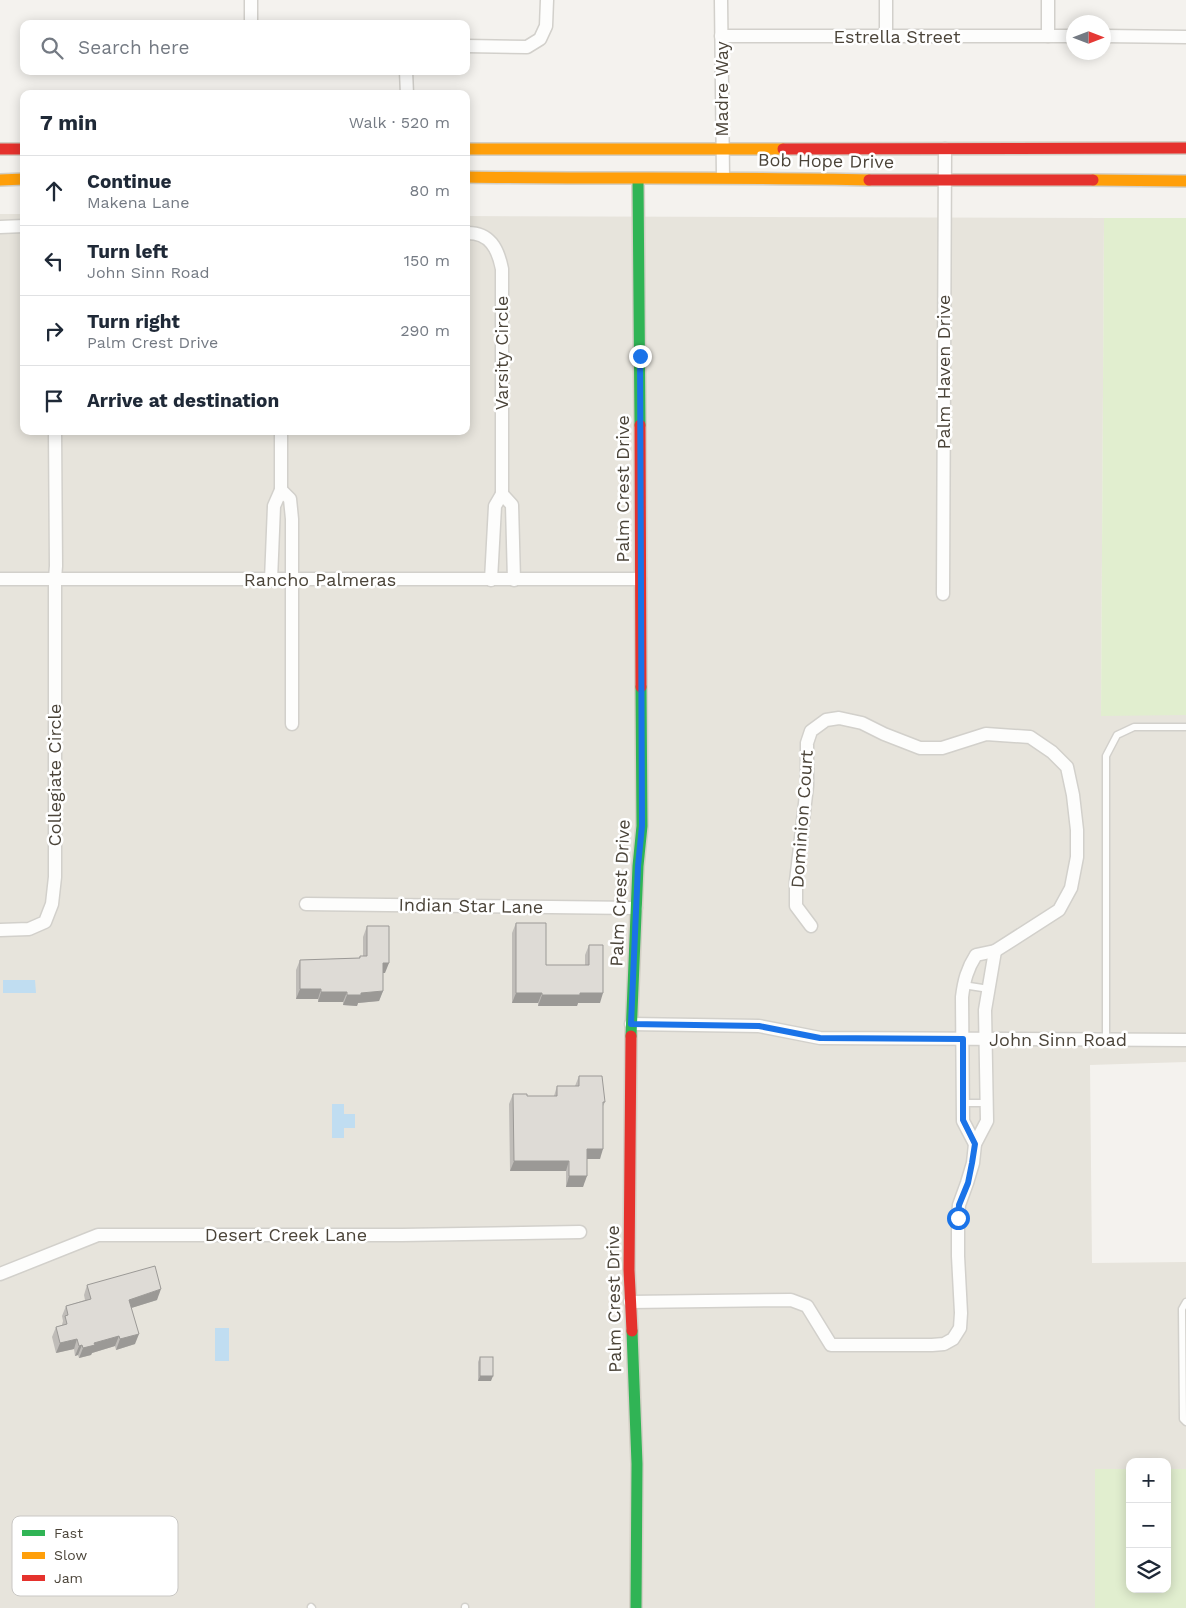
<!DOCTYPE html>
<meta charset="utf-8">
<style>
:root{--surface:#fff;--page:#f6f6f7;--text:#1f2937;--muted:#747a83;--line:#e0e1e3}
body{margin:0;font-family:"Work Sans",sans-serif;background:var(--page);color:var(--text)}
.controls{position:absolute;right:15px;bottom:15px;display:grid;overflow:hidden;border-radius:10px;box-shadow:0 2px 12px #0003}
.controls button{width:45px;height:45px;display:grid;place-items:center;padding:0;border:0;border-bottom:1px solid var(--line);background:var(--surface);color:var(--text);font:25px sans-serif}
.compass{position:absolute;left:1066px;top:15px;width:45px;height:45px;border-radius:50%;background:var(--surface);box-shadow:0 2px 12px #0003;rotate:90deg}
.stop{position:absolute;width:15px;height:15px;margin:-11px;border:4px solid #1a73e8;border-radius:50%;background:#fff}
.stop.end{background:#1a73e8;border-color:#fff;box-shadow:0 1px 5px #0008}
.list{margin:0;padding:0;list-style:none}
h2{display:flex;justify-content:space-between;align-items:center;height:65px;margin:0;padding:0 20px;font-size:21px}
h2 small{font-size:16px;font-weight:400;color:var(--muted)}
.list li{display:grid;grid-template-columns:32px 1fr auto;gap:15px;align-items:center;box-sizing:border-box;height:70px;padding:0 20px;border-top:1px solid var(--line)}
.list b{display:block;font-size:19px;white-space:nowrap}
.list p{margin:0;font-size:16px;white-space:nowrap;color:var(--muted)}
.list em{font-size:16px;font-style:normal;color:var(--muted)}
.icon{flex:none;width:28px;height:28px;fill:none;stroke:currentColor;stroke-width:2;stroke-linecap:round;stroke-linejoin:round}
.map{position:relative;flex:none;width:1186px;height:1608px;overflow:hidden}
.search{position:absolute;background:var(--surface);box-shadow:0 2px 12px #0003;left:20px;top:20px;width:450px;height:55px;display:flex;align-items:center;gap:12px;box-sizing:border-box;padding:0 18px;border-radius:10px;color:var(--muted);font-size:19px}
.panel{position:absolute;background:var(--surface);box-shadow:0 2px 12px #0003;left:20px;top:90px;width:450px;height:345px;border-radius:10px}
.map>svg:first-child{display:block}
</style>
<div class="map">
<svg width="1186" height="1608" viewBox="0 0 1186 1608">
<rect width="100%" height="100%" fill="#f4f2ee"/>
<polygon fill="#e7e4dc" points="0,214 24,214 24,431 466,431 466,216 1104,218 1101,715 1186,715 1186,1062 1090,1065 1092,1263 1186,1262 1186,1469 1167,1469 1167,1462 1130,1462 1130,1469 1095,1469 1095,1608 0,1608"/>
<g fill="#e1eecf">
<polygon points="1104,218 1186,218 1186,715 1101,716"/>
<polygon points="1095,1469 1130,1469 1130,1589 1167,1589 1167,1469 1186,1469 1186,1608 1095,1608"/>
</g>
<g fill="#c0ddf1">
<polygon points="3,980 35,980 36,993 3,993"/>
<polygon points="332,1104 344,1104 344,1114 355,1114 355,1128 344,1128 344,1138 332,1138"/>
<rect x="215" y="1328" width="14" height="33"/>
</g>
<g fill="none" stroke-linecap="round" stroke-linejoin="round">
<defs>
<g id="lane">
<polyline points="963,985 989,989"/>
<polyline points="1106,1040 1106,756 1117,735 1134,727 1186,727"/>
<polyline points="963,1103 987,1103"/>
<polyline points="1186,1302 1182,1309 1183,1419 1186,1422"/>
<polyline points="311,1607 312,1608"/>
<polyline points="465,1608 465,1607"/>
</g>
<g id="street">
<polyline points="251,0 251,24"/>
<polyline points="721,0 723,177"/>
<polyline points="721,36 1074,36"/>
<polyline points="1048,36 1048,0"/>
<polyline points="1104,36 1186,37"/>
<polyline points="886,37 886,0"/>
<polyline points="466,46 527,47 540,39 546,26 547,0"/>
<polyline points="406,71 407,94"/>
<polyline points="0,227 24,226"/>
<path d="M466,233C490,232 498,249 502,269V494"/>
<polyline points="281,431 281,490"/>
<polyline points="0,579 640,579"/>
<polyline points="271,580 274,506 281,490 290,499 292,519 292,724"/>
<polyline points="491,580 495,506 502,494 512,505 514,580"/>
<polyline points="943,594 945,149"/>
<polyline points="306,904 636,908"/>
<path d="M811,926L796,906V881L807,786V743L811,731L826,720L839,718L862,723L884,734L920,748H942L986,734L1030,737L1052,752L1067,767L1073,795L1077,830V857L1071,888L1059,910L995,951L976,955C967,969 964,981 962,997L963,1121L975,1144"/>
<polyline points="0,930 29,929 45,922 52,904 55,877 55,579 56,566 55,431"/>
<polyline points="631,1024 759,1026 820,1038 1186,1040"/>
<polyline points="0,1274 98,1235 402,1235 580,1232"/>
<polyline points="630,1302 791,1300 807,1306 831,1345 932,1345 944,1344 953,1339 960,1328 961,1313 958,1256 958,1218 959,1205 967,1183 973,1163 975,1144 987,1121 985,1010 995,951"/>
</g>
<g id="fast">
<polyline points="638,179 640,425"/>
<polyline points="631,1036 638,866 642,826 641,687"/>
<polyline points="632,1331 637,1464 636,1608"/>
</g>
<g id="slow">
<polyline points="466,149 783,149"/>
<path d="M466,177C600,179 734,177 869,180"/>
<polyline points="0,180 24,179"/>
<polyline points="1093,180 1186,181"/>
</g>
<g id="jam">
<polyline points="0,149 24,149"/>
<polyline points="783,149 1186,148"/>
<polyline points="869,180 1093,180"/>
<polyline points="640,425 641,687"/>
<polyline points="631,1036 629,1270 632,1331"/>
</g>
</defs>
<use href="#lane" stroke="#d2d0cb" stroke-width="9"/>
<use href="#street" stroke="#d2d0cb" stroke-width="15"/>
<use href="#fast" stroke="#d3cfc5" stroke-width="14"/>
<use href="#slow" stroke="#d3cfc5" stroke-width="14"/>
<use href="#jam" stroke="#d3cfc5" stroke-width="14"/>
<use href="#lane" stroke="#fdfdfc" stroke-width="6"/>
<use href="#street" stroke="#fdfdfc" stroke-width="12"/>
<use href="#fast" stroke="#30b455" stroke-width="11"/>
<use href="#slow" stroke="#ff9f0a" stroke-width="11"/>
<use href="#jam" stroke="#e5322d" stroke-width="11"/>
</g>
<g fill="#bfbcb8">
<polygon points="516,923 546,965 585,965 585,955 589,945 600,1003 578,1003 577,1006 538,1006 538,1003 512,1003 512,933"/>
<polygon points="367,926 385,973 383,973 383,991 379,1001 358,1003 357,1006 343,1005 343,1002 318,1002 318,999 296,999 296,970 300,960 359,958 360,956 363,956 363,937"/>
<polygon points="579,1076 605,1102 603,1106 600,1159 587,1159 583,1187 566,1187 566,1171 510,1171 509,1104 513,1094 527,1096 554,1096 557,1086 575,1086"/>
<polygon points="87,1285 157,1300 131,1308 135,1344 116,1350 115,1346 92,1353 91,1355 79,1358 78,1355 75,1356 74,1349 56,1353 52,1337 56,1327 62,1325 63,1321 62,1316 66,1306 85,1300 84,1295"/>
<polygon points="480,1357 491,1381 478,1381 478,1362"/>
</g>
<g fill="#9b9996">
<polygon points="383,963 389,963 385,973 380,973"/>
<polygon points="300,989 321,989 318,999 296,999"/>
<polygon points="383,991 379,1001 358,1003 357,1006 343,1005 347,995 361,993"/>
<polygon points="321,992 347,992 343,1002 318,1002"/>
<polygon points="516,993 542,993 538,1003 512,1003"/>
<polygon points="580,993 603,993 600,1003 578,1003 577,1006 538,1006 542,995"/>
<polygon points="587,1149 603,1149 600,1159 583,1159"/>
<polygon points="514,1161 569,1161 566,1171 510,1171"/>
<polygon points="569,1176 587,1176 583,1187 566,1187"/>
<polygon points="161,1289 157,1300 125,1310 129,1300"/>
<polygon points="139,1334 135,1344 116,1350 120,1339"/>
<polygon points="119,1336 115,1346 92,1353 91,1355 79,1358 83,1348 94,1343"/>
<polygon points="77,1339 74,1349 56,1353 60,1343"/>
<polygon points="82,1345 78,1355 75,1356 79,1346"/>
<polygon points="480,1376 493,1376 491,1381 478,1381"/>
</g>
<g fill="#dedbd6" stroke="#9b9996">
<polygon points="516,923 546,923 546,965 589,965 589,945 603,945 603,993 580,993 580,995 542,995 542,993 516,993"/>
<polygon points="367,926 389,926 389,963 383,963 383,991 361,993 361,995 347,995 347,992 321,992 321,989 300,989 300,960 360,958 360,956 367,956"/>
<polygon points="579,1076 602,1076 605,1102 603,1102 603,1149 587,1149 587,1176 569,1176 569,1161 514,1161 513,1094 527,1094 527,1096 557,1096 557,1086 579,1086"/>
<polygon points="155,1266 161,1289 129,1300 139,1334 120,1339 119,1336 94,1343 95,1345 83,1348 82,1345 79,1346 77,1339 60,1343 56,1327 67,1324 65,1316 68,1315 66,1306 91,1299 87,1285"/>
<rect x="480" y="1357" width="13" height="19"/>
</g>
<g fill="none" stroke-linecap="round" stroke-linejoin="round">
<polyline stroke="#1a73e8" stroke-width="6" points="640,356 642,826 638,866 631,1024 759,1026 820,1038 963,1039 963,1120 975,1144 972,1163 968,1183 959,1205 958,1218"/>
</g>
<g text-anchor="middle" stroke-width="5" stroke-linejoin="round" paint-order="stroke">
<g font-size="18" fill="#4b4439" stroke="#fff">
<text x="897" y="43">Estrella Street</text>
<text transform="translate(722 89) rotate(-90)" y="6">Madre Way</text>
<text transform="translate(826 161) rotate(1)" y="6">Bob Hope Drive</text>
<text transform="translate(502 353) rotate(-90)" y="6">Varsity Circle</text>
<text transform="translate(944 372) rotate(-90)" y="6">Palm Haven Drive</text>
<text transform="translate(623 489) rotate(-90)" y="6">Palm Crest Drive</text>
<text x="320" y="586">Rancho Palmeras</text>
<text transform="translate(55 775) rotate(-90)" y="6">Collegiate Circle</text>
<text transform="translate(802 819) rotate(-86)" y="6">Dominion Court</text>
<text transform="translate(620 893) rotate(-87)" y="6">Palm Crest Drive</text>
<text transform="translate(471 906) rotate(1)" y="6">Indian Star Lane</text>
<text x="1058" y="1046">John Sinn Road</text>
<text x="286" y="1241">Desert Creek Lane</text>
<text transform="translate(614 1299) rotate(-91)" y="6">Palm Crest Drive</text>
</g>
</g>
<rect x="12" y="1516" width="166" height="80" rx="8" fill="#fff" stroke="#c9c7c4" stroke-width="1"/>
<rect x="22" y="1530" width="23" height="6" fill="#30b455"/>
<rect x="22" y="1552" width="23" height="7" fill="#ff9f0a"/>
<rect x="22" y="1575" width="23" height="6" fill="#e5322d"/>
<g font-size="14" fill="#4b4439">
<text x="54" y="1538">Fast</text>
<text x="54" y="1560">Slow</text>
<text x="54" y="1583">Jam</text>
</g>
</svg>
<div class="controls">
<button>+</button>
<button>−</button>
<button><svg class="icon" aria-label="layers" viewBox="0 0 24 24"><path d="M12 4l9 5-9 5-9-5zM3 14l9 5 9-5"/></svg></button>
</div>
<svg class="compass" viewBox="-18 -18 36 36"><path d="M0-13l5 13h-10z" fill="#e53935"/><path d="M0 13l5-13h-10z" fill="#747a83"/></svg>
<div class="stop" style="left:958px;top:1218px"></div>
<div class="stop end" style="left:640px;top:356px"></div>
<div class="search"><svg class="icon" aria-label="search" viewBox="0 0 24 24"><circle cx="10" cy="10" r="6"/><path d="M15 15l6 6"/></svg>Search here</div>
<section class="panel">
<h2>7 min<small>Walk · 520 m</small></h2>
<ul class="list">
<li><svg class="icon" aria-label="ahead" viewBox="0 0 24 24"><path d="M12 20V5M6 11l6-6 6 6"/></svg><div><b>Continue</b><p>Makena Lane</p></div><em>80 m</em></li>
<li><svg class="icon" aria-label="left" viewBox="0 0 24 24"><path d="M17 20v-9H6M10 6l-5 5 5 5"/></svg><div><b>Turn left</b><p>John Sinn Road</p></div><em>150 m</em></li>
<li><svg class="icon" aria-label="right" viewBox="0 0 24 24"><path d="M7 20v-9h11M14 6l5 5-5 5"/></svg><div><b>Turn right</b><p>Palm Crest Drive</p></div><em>290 m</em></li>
<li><svg class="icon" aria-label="arrive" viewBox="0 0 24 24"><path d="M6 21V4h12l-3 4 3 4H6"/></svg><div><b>Arrive at destination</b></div></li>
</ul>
</section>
</div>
